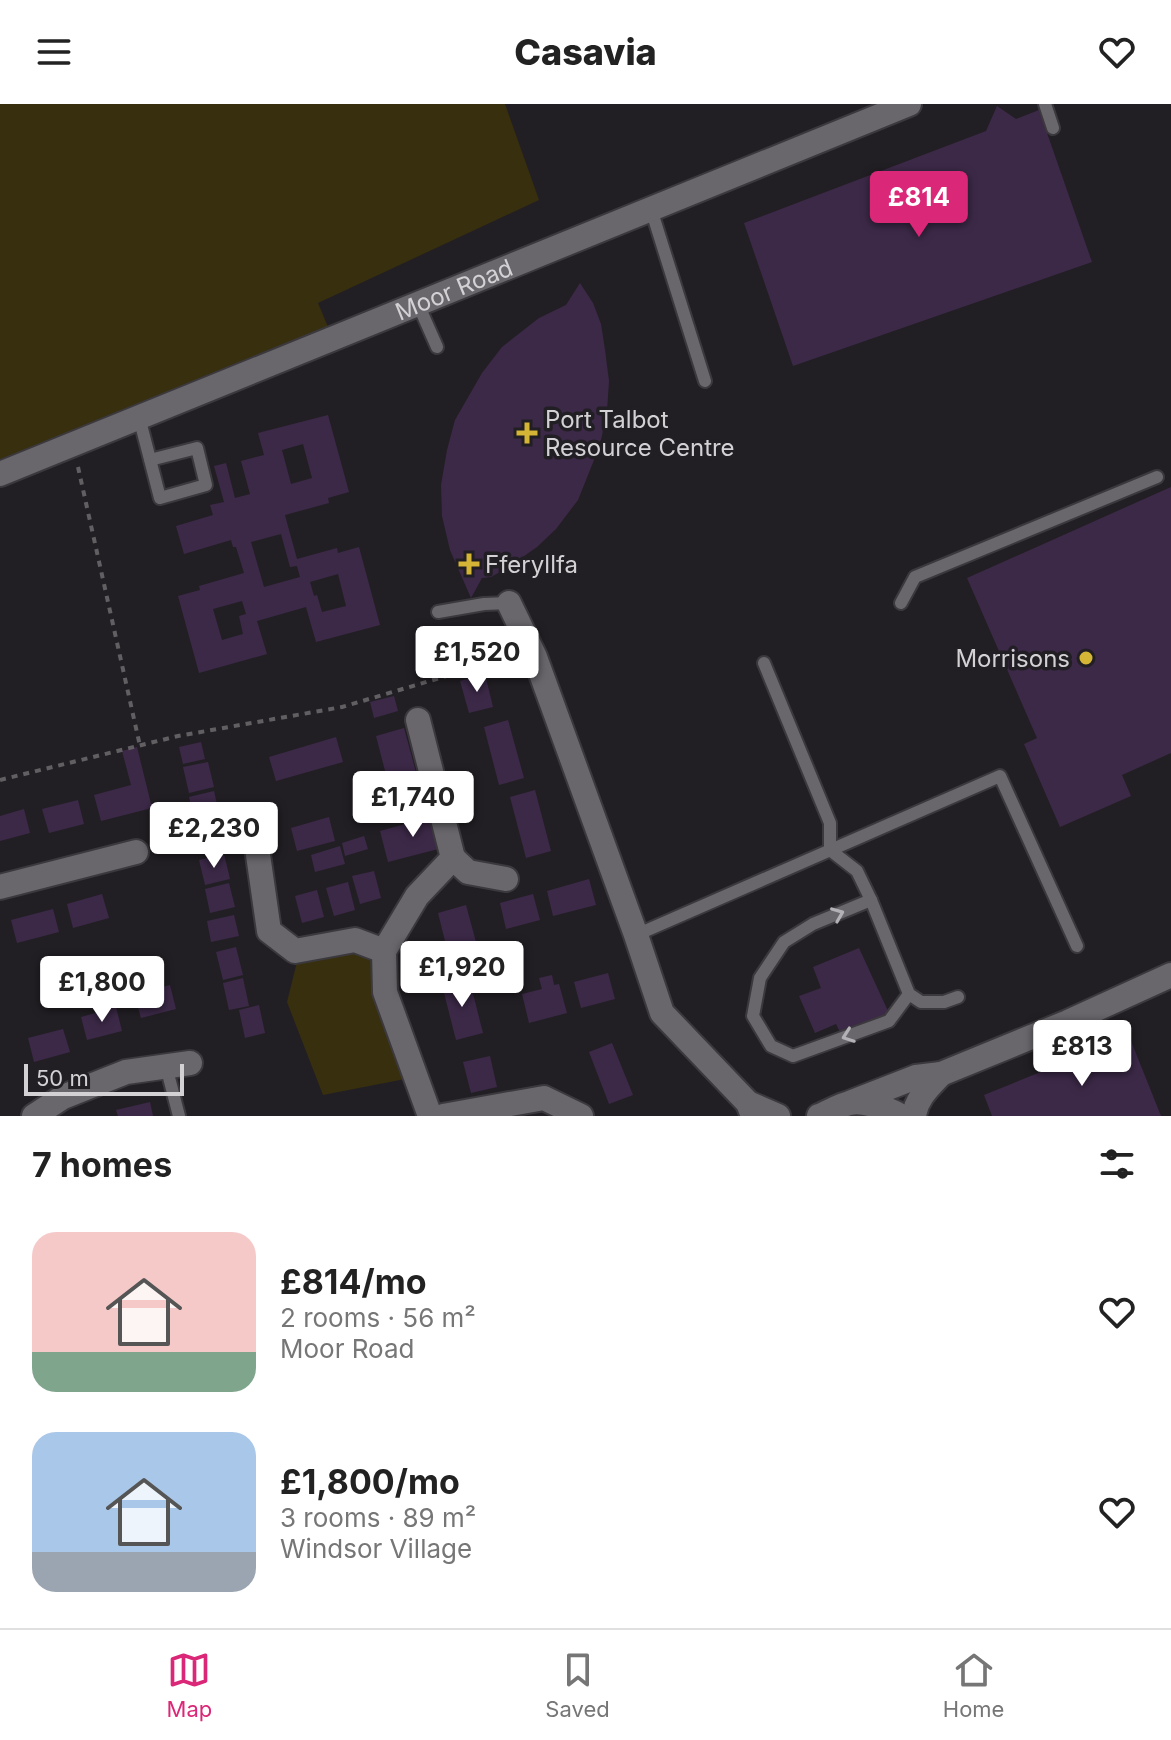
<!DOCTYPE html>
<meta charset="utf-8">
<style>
:root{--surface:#fff;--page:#f2f2f2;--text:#222;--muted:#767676;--line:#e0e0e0;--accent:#db2777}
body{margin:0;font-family:Inter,sans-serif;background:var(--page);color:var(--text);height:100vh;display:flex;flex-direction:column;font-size:30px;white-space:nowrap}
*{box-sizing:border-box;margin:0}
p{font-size:26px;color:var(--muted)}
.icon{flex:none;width:44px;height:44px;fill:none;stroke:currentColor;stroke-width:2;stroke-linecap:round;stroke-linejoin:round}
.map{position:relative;height:1012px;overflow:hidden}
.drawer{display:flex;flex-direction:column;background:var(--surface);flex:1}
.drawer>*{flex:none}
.scale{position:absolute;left:24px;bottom:20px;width:160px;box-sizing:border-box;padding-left:8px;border:4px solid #d3d1d4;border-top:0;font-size:22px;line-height:28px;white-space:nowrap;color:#d3d1d4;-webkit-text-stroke:6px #221f24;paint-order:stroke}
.price{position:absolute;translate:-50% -68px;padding:0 18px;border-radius:8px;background:#fff;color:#222;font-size:26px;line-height:52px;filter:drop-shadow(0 2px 4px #0008)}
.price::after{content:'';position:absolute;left:50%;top:48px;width:24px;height:18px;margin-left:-12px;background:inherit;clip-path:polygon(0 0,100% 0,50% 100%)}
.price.on{background:var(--accent);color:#fff}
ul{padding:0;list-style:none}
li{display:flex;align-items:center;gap:24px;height:200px;padding:0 32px}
li span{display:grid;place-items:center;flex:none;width:224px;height:160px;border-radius:24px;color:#555}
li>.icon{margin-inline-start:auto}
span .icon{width:96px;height:96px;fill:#fffc;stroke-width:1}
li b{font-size:34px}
h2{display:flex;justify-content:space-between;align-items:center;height:96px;padding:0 32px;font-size:34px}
header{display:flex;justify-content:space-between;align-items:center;height:104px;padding:0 32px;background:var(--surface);font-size:36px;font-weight:800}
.tab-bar{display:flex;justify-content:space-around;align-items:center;height:112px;border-top:2px solid var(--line);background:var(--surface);font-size:22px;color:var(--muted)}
.tab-bar a{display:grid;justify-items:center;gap:4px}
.tab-bar .on{color:var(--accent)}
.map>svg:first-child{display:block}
.green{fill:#372f0e}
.building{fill:#3c2948;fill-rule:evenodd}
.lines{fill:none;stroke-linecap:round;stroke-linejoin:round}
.service-casing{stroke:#3b393d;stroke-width:16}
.minor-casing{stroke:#3b393d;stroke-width:28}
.tertiary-casing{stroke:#3b393d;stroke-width:28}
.path{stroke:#625f63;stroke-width:4;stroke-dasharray:6 6;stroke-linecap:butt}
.service{stroke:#69676c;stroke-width:12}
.minor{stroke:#69676c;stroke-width:24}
.tertiary{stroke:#69676c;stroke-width:24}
.oneway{stroke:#b3b1b5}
.poi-dot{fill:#d5b535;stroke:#221f24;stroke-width:3}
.labels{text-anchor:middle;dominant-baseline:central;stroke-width:7;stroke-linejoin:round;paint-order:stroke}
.street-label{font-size:24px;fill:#d3d1d4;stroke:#221f24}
.poi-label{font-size:24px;fill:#d3d1d4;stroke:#221f24;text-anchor:start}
</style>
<header><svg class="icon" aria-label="menu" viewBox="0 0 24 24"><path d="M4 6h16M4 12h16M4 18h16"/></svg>Casavia<svg class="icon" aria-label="heart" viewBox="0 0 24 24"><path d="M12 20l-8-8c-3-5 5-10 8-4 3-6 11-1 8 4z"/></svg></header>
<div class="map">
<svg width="1171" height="1012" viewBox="0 0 1171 1012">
<rect width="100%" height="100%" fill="#221f24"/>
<g class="green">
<polygon points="0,0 505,0 539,96 318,199 333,235 0,370"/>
<polygon points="350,848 375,857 374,894 405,975 323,991 287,898 297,858"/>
</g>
<g class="building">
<polygon points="997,2 1016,15 1039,6 1092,158 793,262 744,119 986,27"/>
<polygon points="580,179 593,199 601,220 605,246 609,277 607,307 600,341 578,396 556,425 537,443 507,464 491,473 482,474 471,494 450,446 442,412 441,381 447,346 455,316 482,269 502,243 539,214 566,201"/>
<path d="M328,311L349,388L328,394L329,399L285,411L286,415L297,455L337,444L338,449L359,443L380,521L316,538L306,503L257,517L267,550L199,569L178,492L200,486L199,482L244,469L236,443H233L231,436L184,450L176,422L213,411L210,401L224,398L214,362L226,359L235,394L250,390L241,357L264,351L258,329ZM303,340L312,374L291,380L282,346ZM281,430L290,463L297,462L300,473L264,483L251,438ZM338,470L346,502L322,508L317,491L314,492L310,478ZM242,497L246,510L239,512L243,530L222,536L213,505Z"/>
<polygon points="1171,383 1171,649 1122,671 1131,692 1060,723 1024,640 1037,634 967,474"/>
<polygon points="485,570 493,603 469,609 460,577"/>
<polygon points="394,592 398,607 374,614 370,598"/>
<polygon points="508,616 524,674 499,681 484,623"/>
<polygon points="404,624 420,683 391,690 376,632"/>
<polygon points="336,633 343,658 276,677 269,653"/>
<polygon points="201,638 205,655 183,660 179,643"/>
<polygon points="137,643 152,704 101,717 94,691 131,681 122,647"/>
<polygon points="208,658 214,683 189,689 183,663"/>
<polygon points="535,686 551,747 526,754 510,693"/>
<polygon points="214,687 219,709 194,715 189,693"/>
<polygon points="78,696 84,720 49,729 42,705"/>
<polygon points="24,705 30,729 0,737 0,712"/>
<polygon points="437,711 446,743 388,758 380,727"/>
<polygon points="329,713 335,737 297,747 291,724"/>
<polygon points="364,732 368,745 345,752 342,739"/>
<polygon points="340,742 345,760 315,768 311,751"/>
<polygon points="224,750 230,775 205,781 199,756"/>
<polygon points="374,767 381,794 360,800 352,772"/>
<polygon points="589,775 596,801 553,812 547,787"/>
<polygon points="348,778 355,806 334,812 326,784"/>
<polygon points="229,779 235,803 210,809 205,785"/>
<polygon points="317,786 324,813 302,819 295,792"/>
<polygon points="102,790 109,814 73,824 67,800"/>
<polygon points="533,790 540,816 506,825 500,799"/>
<polygon points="466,801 480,853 451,861 438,809"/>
<polygon points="53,805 59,828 17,839 11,816"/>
<polygon points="234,811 239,832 211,838 207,817"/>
<polygon points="236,843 243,871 223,876 216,848"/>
<polygon points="859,844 893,918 845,938 836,920 815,929 799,892 821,884 813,863"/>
<polygon points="608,869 615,895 581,904 574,878"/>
<polygon points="552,871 554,881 559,880 567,909 529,919 522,890 542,885 539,874"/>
<polygon points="243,874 249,902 229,906 223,879"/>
<polygon points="469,874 483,929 456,936 442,881"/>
<polygon points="170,881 176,905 141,914 134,890"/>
<polygon points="259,901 265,929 245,934 239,906"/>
<polygon points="116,903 122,927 87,936 81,913"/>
<polygon points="63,925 70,948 34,958 28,934"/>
<polygon points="1129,932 1161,1012 992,1012 984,991"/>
<polygon points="612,939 633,991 609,1000 589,948"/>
<polygon points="490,952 497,983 471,989 463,958"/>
<polygon points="150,998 153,1012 118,1012 116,1006"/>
</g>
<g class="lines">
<defs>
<g id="service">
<polyline points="1045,0 1053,24"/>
<polyline points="651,105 705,277"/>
<polyline points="418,200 437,243"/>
<polyline points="139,313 160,394 206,381 197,344 150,356"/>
<polyline points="901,499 915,473 1157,373"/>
<polyline points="438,508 484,500 509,499"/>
<polyline points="764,559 830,719 830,746 857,767 871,796 909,890 921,898 944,898 958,893"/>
<polyline points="871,796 813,820 784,838 760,874 753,912 771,942 793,952 889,917 909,890"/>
<polyline points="636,831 1000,672 1077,842"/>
<polyline points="166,962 179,1012"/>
</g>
<g id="minor">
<path id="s1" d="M0,370L909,0"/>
<polyline points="509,499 535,553 636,831 662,909 748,999 753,1012"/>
<polyline points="418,616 453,754 417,792 384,847 385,888 430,1012"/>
<polyline points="254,723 269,827 295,847 355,836 384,847"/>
<polyline points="453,754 468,768 506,775"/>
<polyline points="0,783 136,748"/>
<polyline points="852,998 916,973 941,970 1068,918 1171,871"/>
<polyline points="748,999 778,1012"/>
<polyline points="34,1012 63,993 126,968 190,959"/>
<polyline points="443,1012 544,994 581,1012"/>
<path d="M914,1012C916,994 930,982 941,970"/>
</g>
<path id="tertiary" d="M819,1012C829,1008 840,1001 850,999C864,996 889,1005 901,1012"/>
</defs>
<use href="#service" class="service-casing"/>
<use href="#minor" class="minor-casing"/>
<use href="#tertiary" class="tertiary-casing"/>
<g class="path">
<polyline points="78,363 140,642"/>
<polyline points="0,676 178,632 342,603 470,565 509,548"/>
</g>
<use href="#service" class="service"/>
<use href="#minor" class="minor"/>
<use href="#tertiary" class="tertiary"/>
</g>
<defs><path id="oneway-chevron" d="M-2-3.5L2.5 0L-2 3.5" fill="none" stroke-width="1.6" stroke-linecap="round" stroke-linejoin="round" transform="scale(2)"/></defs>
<g class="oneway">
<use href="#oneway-chevron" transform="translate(838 810) rotate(-22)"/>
<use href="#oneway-chevron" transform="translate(848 932) rotate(160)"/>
</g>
<g class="poi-dot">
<path d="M523 317h8v8h8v8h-8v8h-8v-8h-8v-8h8z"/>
<path d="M465 448h8v8h8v8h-8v8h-8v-8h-8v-8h8z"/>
<circle cx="1086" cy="554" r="8"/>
</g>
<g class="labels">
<g class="street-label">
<text stroke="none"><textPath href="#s1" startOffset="490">Moor Road</textPath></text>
</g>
<g class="poi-label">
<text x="545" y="315">Port Talbot<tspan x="545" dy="28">Resource Centre</tspan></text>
<text x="485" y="460">Fferyllfa</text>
<text x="1070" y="554" text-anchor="end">Morrisons</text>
</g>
</g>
</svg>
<div class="scale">50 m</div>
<b class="price on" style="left:919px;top:135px">£814</b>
<b class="price" style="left:477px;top:590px">£1,520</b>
<b class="price" style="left:413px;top:735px">£1,740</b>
<b class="price" style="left:214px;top:766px">£2,230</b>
<b class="price" style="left:462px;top:905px">£1,920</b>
<b class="price" style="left:102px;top:920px">£1,800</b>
<b class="price" style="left:1082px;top:984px">£813</b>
</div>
<section class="drawer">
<h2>7 homes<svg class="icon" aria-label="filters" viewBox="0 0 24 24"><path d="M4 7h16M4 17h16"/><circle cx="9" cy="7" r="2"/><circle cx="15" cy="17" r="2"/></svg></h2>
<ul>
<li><span style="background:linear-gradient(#f6c9c9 75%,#7fa58c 0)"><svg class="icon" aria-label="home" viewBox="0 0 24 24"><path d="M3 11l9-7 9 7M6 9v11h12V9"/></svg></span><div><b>£814/mo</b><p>2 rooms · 56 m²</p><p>Moor Road</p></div><svg class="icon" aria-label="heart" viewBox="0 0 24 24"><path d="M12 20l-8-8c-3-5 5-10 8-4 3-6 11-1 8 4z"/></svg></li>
<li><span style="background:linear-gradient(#a9c7e8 75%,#9aa5b1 0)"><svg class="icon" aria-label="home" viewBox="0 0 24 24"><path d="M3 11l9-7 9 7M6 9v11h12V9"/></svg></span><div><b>£1,800/mo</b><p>3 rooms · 89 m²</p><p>Windsor Village</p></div><svg class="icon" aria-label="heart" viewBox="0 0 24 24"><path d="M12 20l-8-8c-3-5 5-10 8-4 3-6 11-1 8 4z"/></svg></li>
</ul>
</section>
<nav class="tab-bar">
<a class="on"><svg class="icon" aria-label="map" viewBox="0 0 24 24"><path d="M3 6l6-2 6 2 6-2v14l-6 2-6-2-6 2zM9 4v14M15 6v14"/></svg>Map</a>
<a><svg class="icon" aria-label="saved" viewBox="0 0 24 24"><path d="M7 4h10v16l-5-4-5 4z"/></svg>Saved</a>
<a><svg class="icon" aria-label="home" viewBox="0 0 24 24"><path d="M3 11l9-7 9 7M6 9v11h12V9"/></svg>Home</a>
</nav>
